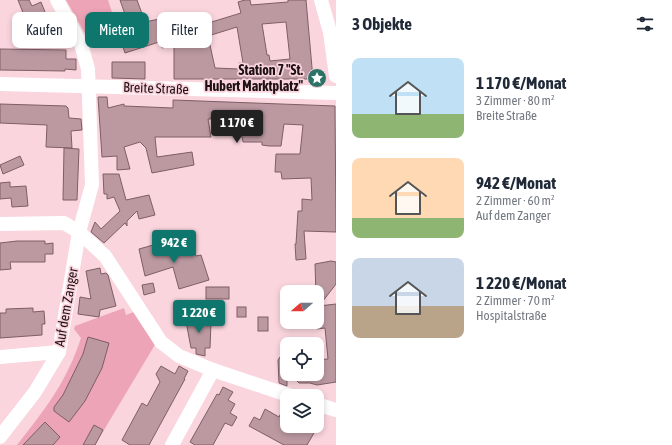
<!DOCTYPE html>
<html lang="de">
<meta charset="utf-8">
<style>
:root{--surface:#fff;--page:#f6f6f7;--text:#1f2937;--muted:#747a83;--accent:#0f766e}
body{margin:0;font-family:"Asap Condensed",sans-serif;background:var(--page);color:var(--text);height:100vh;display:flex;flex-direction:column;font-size:15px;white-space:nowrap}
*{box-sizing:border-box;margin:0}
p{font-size:13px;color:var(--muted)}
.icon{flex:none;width:22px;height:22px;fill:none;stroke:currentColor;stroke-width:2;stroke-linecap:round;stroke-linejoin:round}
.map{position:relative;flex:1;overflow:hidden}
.sheet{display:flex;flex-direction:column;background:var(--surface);width:336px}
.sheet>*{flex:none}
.banner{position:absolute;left:12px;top:12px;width:264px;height:36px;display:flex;gap:8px}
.needle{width:26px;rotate:250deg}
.tools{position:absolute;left:280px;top:285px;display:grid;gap:8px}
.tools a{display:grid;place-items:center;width:44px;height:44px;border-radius:8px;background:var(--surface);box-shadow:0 2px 6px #0003;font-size:20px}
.price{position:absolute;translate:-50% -34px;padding:0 9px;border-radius:4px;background:var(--accent);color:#fff;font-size:13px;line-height:26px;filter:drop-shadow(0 1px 2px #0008)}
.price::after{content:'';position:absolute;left:50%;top:24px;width:12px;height:9px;margin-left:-6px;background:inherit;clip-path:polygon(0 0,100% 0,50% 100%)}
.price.selected{background:#222;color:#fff}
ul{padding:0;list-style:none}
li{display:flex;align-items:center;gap:12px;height:100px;padding:0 16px}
li span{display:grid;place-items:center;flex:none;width:112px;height:80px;border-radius:8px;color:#555}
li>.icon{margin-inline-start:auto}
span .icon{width:48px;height:48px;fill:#fffc;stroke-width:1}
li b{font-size:17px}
h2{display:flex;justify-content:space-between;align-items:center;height:48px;padding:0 16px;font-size:17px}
.chip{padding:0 14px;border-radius:8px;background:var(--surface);box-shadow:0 2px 6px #0003;font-size:14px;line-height:36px}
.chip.selected{background:var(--accent);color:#fff}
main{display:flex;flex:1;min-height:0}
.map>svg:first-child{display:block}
.green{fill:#eda4b6}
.building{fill:#bc99a1;stroke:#7e5e66;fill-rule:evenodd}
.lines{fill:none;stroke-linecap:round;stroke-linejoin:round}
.street{stroke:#fff;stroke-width:14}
.labels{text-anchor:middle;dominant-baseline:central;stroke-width:3.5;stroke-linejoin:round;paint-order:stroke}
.poi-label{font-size:14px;font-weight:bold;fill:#1f1215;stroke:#fad5dd;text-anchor:end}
.street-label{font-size:14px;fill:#1f1215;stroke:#fad5dd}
</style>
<main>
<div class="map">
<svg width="336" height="445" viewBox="0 0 336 445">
<rect width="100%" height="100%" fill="#fad5dd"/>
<g class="green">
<polygon points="66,0 108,0 118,31 90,42"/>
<path d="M124,308L126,315L134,312L156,343L95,445H17C46,408 66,383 81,338L74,329L75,326Z"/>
</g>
<g class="building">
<polygon points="18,0 29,0 32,6 41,2 49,22 44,23 46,28 36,32 34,27 29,28"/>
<path d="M120,0H137L145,22L188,13L192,28L241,13L238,2L245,0H250L251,5L288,2V0H306L313,79H174V45L162,48L159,42L125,53L122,44L129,42L121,19L126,17ZM286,22L290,59L270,61L269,55H267L262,24ZM237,27L243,63H239V69L215,68L208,36Z"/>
<polygon points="0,49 66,50 66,59 76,59 76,70 65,69 65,71 0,70"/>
<polygon points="112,62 145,62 145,79 112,78"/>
<polygon points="98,97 107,97 108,108 124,104 124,106 173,108 173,100 335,106 336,232 304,231 306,259 296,260 295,244 296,244 298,211 302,211 302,199 312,200 311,178 282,179 281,172 275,172 276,154 300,154 303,125 284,124 281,146 269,146 262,145 262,142 243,142 241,132 231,134 228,118 211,117 211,119 208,119 211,137 155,137 157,157 192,152 194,165 152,173 146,148 140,142 124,147 130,169 117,170 117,156 102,157"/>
<polygon points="0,104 66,106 68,108 69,118 81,119 82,130 71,131 72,148 46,147 47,125 0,123"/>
<polygon points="64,148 79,149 77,200 63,200"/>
<polygon points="20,156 24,165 3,174 0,165"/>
<polygon points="103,174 119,174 126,200 149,195 155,215 139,219 137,211 127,221 127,226 125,223 104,243 91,232 95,222 101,229 120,211 114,197 107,199 107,194 104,194"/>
<polygon points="10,182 10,187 26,186 28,206 12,207 11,198 0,199 0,183"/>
<polygon points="17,241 45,241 45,244 53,243 53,254 45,254 45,262 10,262 11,269 0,270 0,243"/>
<polygon points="164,242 166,247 180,246 182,251 194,250 196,256 201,255 209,280 179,289 173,267 145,276 139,249"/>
<polygon points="331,261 336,262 336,284 319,306 336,304 336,382 317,385 310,383 299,383 290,374 317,374 317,360 328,359 325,328 317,329 315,264"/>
<polygon points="100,268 101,274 106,273 108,275 116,306 100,310 99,317 78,314 80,297 91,299 86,271"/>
<polygon points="153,283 155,292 144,295 142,285"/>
<rect x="206" y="287" width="23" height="12"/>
<rect x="237" y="307" width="9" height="10"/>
<polygon points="33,308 33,312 44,311 45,324 42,324 42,335 0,338 0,313 6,313 6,309"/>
<polygon points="185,316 201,317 201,322 211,322 210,348 205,348 205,356 196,354 196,348 191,348"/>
<rect x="258" y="317" width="10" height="14"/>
<polygon points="88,337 109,343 102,368 85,401 69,422 54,411 54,407 63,395 83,354"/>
<polygon points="280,357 287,357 287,386 279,383 278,360"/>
<polygon points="161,366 175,374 179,366 188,371 184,379 185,379 149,445 130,445 122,440 142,403 147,406 160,382 156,374"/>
<polygon points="223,387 233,392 228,400 235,404 230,413 237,417 232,426 225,423 213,445 195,445 190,442 217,394 219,395"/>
<polygon points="286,403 287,426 318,426 307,445 284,445 249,426 254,417 260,420 265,409 279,417"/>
<polygon points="45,422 60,437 53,445 23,445"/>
<polygon points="94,425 103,430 95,445 83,445"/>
</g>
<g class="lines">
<g class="street">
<polyline points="321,0 330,32 336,76"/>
<polyline points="0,84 336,93"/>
<polyline points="0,224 64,223 79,232 105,256 161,342 179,356 213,370 291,396"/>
<polyline points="0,357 59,352"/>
<polyline points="317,404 336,410"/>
<polyline points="0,437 35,392 59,352 79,232 92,185 88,69 81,44 57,0"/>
<polyline points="172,445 213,370"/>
</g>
</g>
<defs>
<symbol id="sight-disc" viewBox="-11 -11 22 22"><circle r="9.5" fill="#2c7267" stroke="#fad5dd"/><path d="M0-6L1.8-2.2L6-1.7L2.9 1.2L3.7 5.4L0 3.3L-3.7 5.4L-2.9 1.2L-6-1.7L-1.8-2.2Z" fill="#fff"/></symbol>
</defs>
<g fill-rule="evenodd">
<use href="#sight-disc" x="306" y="67" width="22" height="22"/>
</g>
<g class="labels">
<g class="poi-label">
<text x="303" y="70">Station 7 "St.<tspan x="303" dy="16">Hubert Marktplatz"</tspan></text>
</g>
<g class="street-label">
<text transform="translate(156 88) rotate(2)">Breite Straße</text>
<text transform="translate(66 307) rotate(-80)">Auf dem Zanger</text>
</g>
</g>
</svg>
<div class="tools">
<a><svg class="needle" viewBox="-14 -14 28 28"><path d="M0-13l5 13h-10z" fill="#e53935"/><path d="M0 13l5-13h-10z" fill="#747a83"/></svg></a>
<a><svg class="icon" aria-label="locate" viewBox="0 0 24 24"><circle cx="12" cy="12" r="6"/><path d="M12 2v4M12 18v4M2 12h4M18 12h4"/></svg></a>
<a><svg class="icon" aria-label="layers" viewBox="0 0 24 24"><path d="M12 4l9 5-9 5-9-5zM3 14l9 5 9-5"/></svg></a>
</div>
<b class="price selected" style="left:237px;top:144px">1 170 €</b>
<b class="price" style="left:174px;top:264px">942 €</b>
<b class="price" style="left:199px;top:334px">1 220 €</b>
<div class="banner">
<a class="chip">Kaufen</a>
<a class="chip selected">Mieten</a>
<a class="chip">Filter</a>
</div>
</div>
<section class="sheet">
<h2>3 Objekte<svg class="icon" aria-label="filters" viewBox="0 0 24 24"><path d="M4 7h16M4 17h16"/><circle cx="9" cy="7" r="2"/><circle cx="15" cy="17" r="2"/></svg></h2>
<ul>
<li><span style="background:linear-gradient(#bfe0f5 70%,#8fb573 0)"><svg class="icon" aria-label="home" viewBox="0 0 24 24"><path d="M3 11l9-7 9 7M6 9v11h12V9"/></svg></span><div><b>1 170 €/Monat</b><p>3 Zimmer · 80 m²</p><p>Breite Straße</p></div></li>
<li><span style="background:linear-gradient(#ffd9b3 75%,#8fb573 0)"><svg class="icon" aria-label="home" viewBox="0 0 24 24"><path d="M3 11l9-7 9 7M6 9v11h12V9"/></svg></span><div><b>942 €/Monat</b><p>2 Zimmer · 60 m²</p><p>Auf dem Zanger</p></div></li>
<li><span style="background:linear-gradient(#c9d6e8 60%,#b9a48a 0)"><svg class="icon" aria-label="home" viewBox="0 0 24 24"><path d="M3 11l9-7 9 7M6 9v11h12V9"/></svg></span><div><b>1 220 €/Monat</b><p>2 Zimmer · 70 m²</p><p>Hospitalstraße</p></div></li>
</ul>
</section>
</main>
